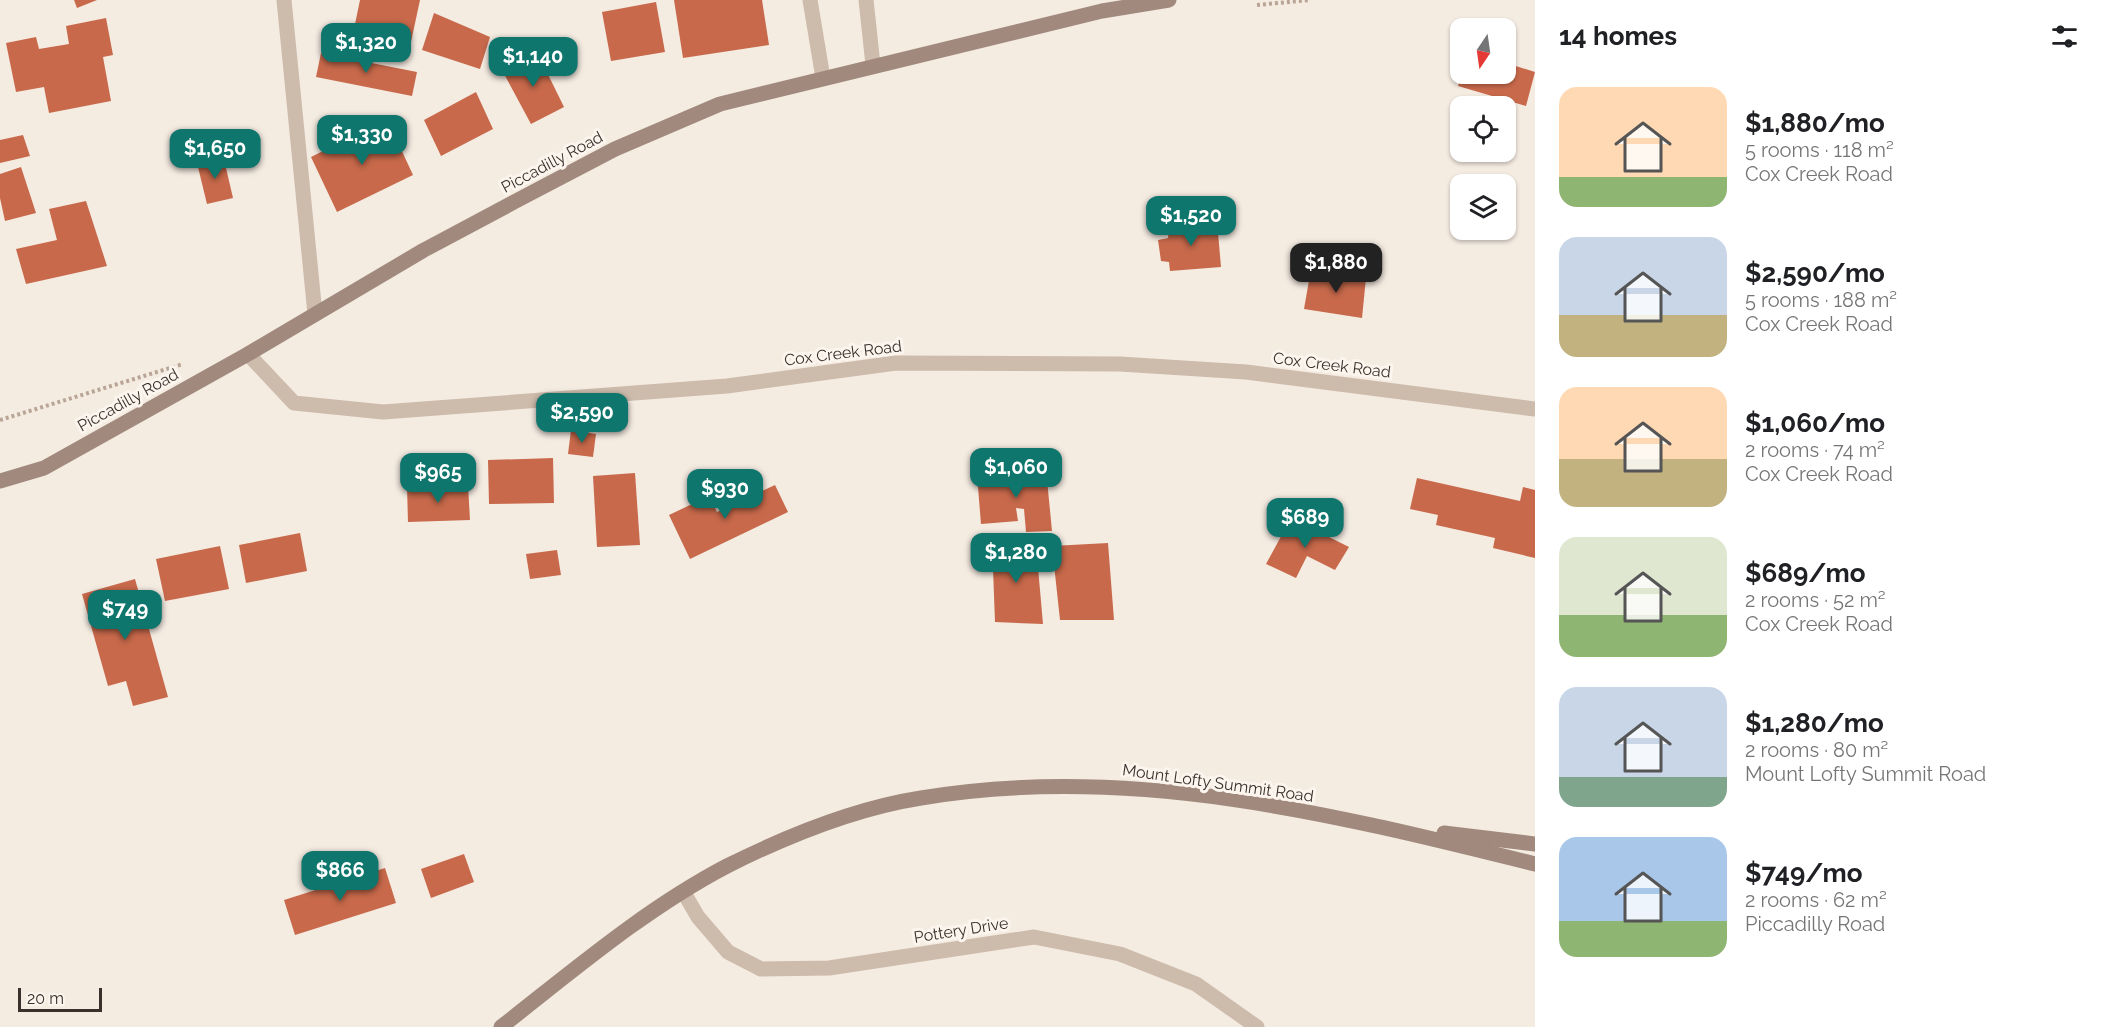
<!DOCTYPE html>
<meta charset="utf-8">
<style>
:root{--surface:#fff;--page:#f6f6f6;--text:#202124;--muted:#757577;--accent:#0f766e}
body{margin:0;font-family:Raleway,sans-serif;background:var(--page);color:var(--text);height:100vh;display:flex;flex-direction:column;font-size:22px;white-space:nowrap}
*{box-sizing:border-box;margin:0}
p{font-size:20px;color:var(--muted)}
.icon{flex:none;width:33px;height:33px;fill:none;stroke:currentColor;stroke-width:2;stroke-linecap:round;stroke-linejoin:round}
.map{position:relative;flex:1;overflow:hidden}
.side{display:flex;flex-direction:column;background:var(--surface);width:570px}
.side>*{flex:none}
.needle{width:39px;rotate:193deg}
.controls{position:absolute;left:1450px;top:18px;display:grid;gap:12px}
.controls a{display:grid;place-items:center;width:66px;height:66px;border-radius:12px;background:var(--surface);box-shadow:0 2px 4px #0004;font-size:30px}
.scale{position:absolute;left:18px;bottom:15px;width:84px;box-sizing:border-box;padding-left:6px;border:3px solid #3b302b;border-top:0;font-size:16px;line-height:21px;white-space:nowrap;color:#3b302b;-webkit-text-stroke:4px #fbf5ee;paint-order:stroke}
.price{position:absolute;translate:-50% -51px;padding:0 14px;border-radius:12px;background:var(--accent);color:#fff;font-size:20px;line-height:39px;filter:drop-shadow(0 2px 3px #0008)}
.price::after{content:'';position:absolute;left:50%;top:36px;width:18px;height:14px;margin-left:-9px;background:inherit;clip-path:polygon(0 0,100% 0,50% 100%)}
.price.current{background:#222;color:#fff}
ul{padding:0;list-style:none}
li{display:flex;align-items:center;gap:18px;height:150px;padding:0 24px}
li span{display:grid;place-items:center;flex:none;width:168px;height:120px;border-radius:18px;color:#555}
li>.icon{margin-inline-start:auto}
span .icon{width:72px;height:72px;fill:#fffc;stroke-width:1}
li b{font-size:26px}
h2{display:flex;justify-content:space-between;align-items:center;height:72px;padding:0 24px;font-size:26px}
main{display:flex;flex:1;min-height:0}
.map>svg:first-child{display:block}
.building{fill:#c8694b}
.lines{fill:none;stroke-linecap:round;stroke-linejoin:round}
.path{stroke:#b9a596;stroke-width:4;stroke-dasharray:3 3;stroke-linecap:butt}
.lane{stroke:#cdbbac;stroke-width:15}
.street{stroke:#cdbbac;stroke-width:15}
.secondary{stroke:#a18a7d;stroke-width:15}
.labels{text-anchor:middle;dominant-baseline:central;stroke-width:6;stroke-linejoin:round;paint-order:stroke}
.street-label{font-size:16px;fill:#3b302b;stroke:#fbf5ee}
</style>
<main>
<div class="map">
<svg width="1535" height="1027" viewBox="0 0 1535 1027">
<rect width="100%" height="100%" fill="#f4ebe1"/>
<g class="building">
<polygon points="74,0 97,0 77,8"/>
<polygon points="360,0 420,0 411,42 354,29"/>
<polygon points="674,0 762,0 769,45 683,58"/>
<polygon points="656,2 665,52 611,61 602,12"/>
<polygon points="434,13 490,37 480,69 422,50"/>
<polygon points="106,18 113,55 103,57 111,101 49,113 44,87 16,92 6,43 36,37 39,49 69,44 66,26"/>
<polygon points="537,52 564,107 531,124 502,70"/>
<polygon points="321,53 417,72 412,96 316,77"/>
<polygon points="1506,63 1535,72 1526,106 1458,86 1462,74 1506,74"/>
<polygon points="476,92 493,129 441,156 424,120"/>
<polygon points="387,119 413,175 337,212 311,157"/>
<polygon points="23,135 30,156 0,163 0,140"/>
<polygon points="223,155 233,198 207,204 197,163"/>
<polygon points="21,167 36,213 5,221 0,198 0,174"/>
<polygon points="86,201 107,266 26,284 16,249 57,240 49,209"/>
<polygon points="1217,221 1221,267 1170,271 1169,262 1161,261 1158,240 1168,238 1169,225"/>
<polygon points="1311,269 1366,278 1362,318 1304,309"/>
<polygon points="571,430 596,434 593,457 568,454"/>
<polygon points="553,458 554,503 489,504 488,460"/>
<polygon points="1046,469 1052,531 1026,532 1024,509 1016,508 1018,521 981,524 977,475"/>
<polygon points="635,473 640,545 597,547 593,476"/>
<polygon points="1417,478 1520,501 1523,487 1535,490 1535,558 1493,548 1495,538 1436,525 1438,515 1410,509"/>
<polygon points="468,485 470,520 408,522 407,487"/>
<polygon points="775,485 788,512 690,559 669,515 709,496 717,512"/>
<polygon points="1291,518 1349,547 1335,570 1307,556 1296,578 1266,564"/>
<polygon points="300,533 307,571 246,583 239,545"/>
<polygon points="992,542 1036,545 1043,624 995,622"/>
<polygon points="1108,543 1114,620 1060,620 1052,546"/>
<polygon points="220,546 229,589 165,601 156,559"/>
<polygon points="557,550 561,575 530,579 526,554"/>
<polygon points="135,579 168,697 133,706 126,681 108,686 82,594"/>
<polygon points="464,854 474,882 431,898 421,869"/>
<polygon points="385,868 396,903 295,935 284,900"/>
</g>
<g class="lines">
<g class="path">
<polyline points="1257,5 1310,0"/>
<polyline points="0,420 183,364"/>
</g>
<polyline class="lane" points="810,0 823,78"/>
<g class="street">
<polyline points="284,0 315,314"/>
<polyline points="866,0 873,65"/>
<polyline points="248,354 294,403 383,412 727,386 896,363 1120,364 1246,372 1535,409"/>
<polyline points="684,893 698,917 728,952 761,969 829,968 1034,937 1120,954 1196,984 1257,1027"/>
</g>
<g class="secondary">
<polyline points="0,481 44,468 248,354 424,250 514,202 615,149 720,104 1102,11 1169,0"/>
<polyline points="1444,833 1535,844"/>
<path d="M501,1027C574,970 645,909 727,866C785,837 857,808 921,798C1129,763 1334,814 1535,864"/>
</g>
</g>
<g class="labels">
<g class="street-label">
<text transform="translate(552 162) rotate(-28)">Piccadilly Road</text>
<text transform="translate(843 353) rotate(-7)">Cox Creek Road</text>
<text transform="translate(1332 365) rotate(7)">Cox Creek Road</text>
<text transform="translate(128 400) rotate(-29)">Piccadilly Road</text>
<text transform="translate(1218 783) rotate(8)">Mount Lofty Summit Road</text>
<text transform="translate(961 930) rotate(-9)">Pottery Drive</text>
</g>
</g>
</svg>
<div class="controls">
<a><svg class="needle" viewBox="-14 -14 28 28"><path d="M0-13l5 13h-10z" fill="#e53935"/><path d="M0 13l5-13h-10z" fill="#757577"/></svg></a>
<a><svg class="icon" aria-label="locate" viewBox="0 0 24 24"><circle cx="12" cy="12" r="6"/><path d="M12 2v4M12 18v4M2 12h4M18 12h4"/></svg></a>
<a><svg class="icon" aria-label="layers" viewBox="0 0 24 24"><path d="M12 4l9 5-9 5-9-5zM3 14l9 5 9-5"/></svg></a>
</div>
<div class="scale">20 m</div>
<b class="price" style="left:366px;top:74px">$1,320</b>
<b class="price" style="left:533px;top:88px">$1,140</b>
<b class="price" style="left:362px;top:166px">$1,330</b>
<b class="price" style="left:215px;top:180px">$1,650</b>
<b class="price" style="left:1191px;top:247px">$1,520</b>
<b class="price current" style="left:1336px;top:294px">$1,880</b>
<b class="price" style="left:582px;top:444px">$2,590</b>
<b class="price" style="left:1016px;top:499px">$1,060</b>
<b class="price" style="left:438px;top:504px">$965</b>
<b class="price" style="left:725px;top:520px">$930</b>
<b class="price" style="left:1305px;top:549px">$689</b>
<b class="price" style="left:1016px;top:584px">$1,280</b>
<b class="price" style="left:125px;top:641px">$749</b>
<b class="price" style="left:340px;top:902px">$866</b>
</div>
<section class="side">
<h2>14 homes<svg class="icon" aria-label="filters" viewBox="0 0 24 24"><path d="M4 7h16M4 17h16"/><circle cx="9" cy="7" r="2"/><circle cx="15" cy="17" r="2"/></svg></h2>
<ul>
<li><span style="background:linear-gradient(#ffd9b3 75%,#8fb573 0)"><svg class="icon" aria-label="home" viewBox="0 0 24 24"><path d="M3 11l9-7 9 7M6 9v11h12V9"/></svg></span><div><b>$1,880/mo</b><p>5 rooms · 118 m²</p><p>Cox Creek Road</p></div></li>
<li><span style="background:linear-gradient(#c9d6e8 65%,#c2b280 0)"><svg class="icon" aria-label="home" viewBox="0 0 24 24"><path d="M3 11l9-7 9 7M6 9v11h12V9"/></svg></span><div><b>$2,590/mo</b><p>5 rooms · 188 m²</p><p>Cox Creek Road</p></div></li>
<li><span style="background:linear-gradient(#ffd9b3 60%,#c2b280 0)"><svg class="icon" aria-label="home" viewBox="0 0 24 24"><path d="M3 11l9-7 9 7M6 9v11h12V9"/></svg></span><div><b>$1,060/mo</b><p>2 rooms · 74 m²</p><p>Cox Creek Road</p></div></li>
<li><span style="background:linear-gradient(#dfe7d0 65%,#8fb573 0)"><svg class="icon" aria-label="home" viewBox="0 0 24 24"><path d="M3 11l9-7 9 7M6 9v11h12V9"/></svg></span><div><b>$689/mo</b><p>2 rooms · 52 m²</p><p>Cox Creek Road</p></div></li>
<li><span style="background:linear-gradient(#c9d6e8 75%,#7fa58c 0)"><svg class="icon" aria-label="home" viewBox="0 0 24 24"><path d="M3 11l9-7 9 7M6 9v11h12V9"/></svg></span><div><b>$1,280/mo</b><p>2 rooms · 80 m²</p><p>Mount Lofty Summit Road</p></div></li>
<li><span style="background:linear-gradient(#a9c7e8 70%,#8fb573 0)"><svg class="icon" aria-label="home" viewBox="0 0 24 24"><path d="M3 11l9-7 9 7M6 9v11h12V9"/></svg></span><div><b>$749/mo</b><p>2 rooms · 62 m²</p><p>Piccadilly Road</p></div></li>
</ul>
</section>
</main>
